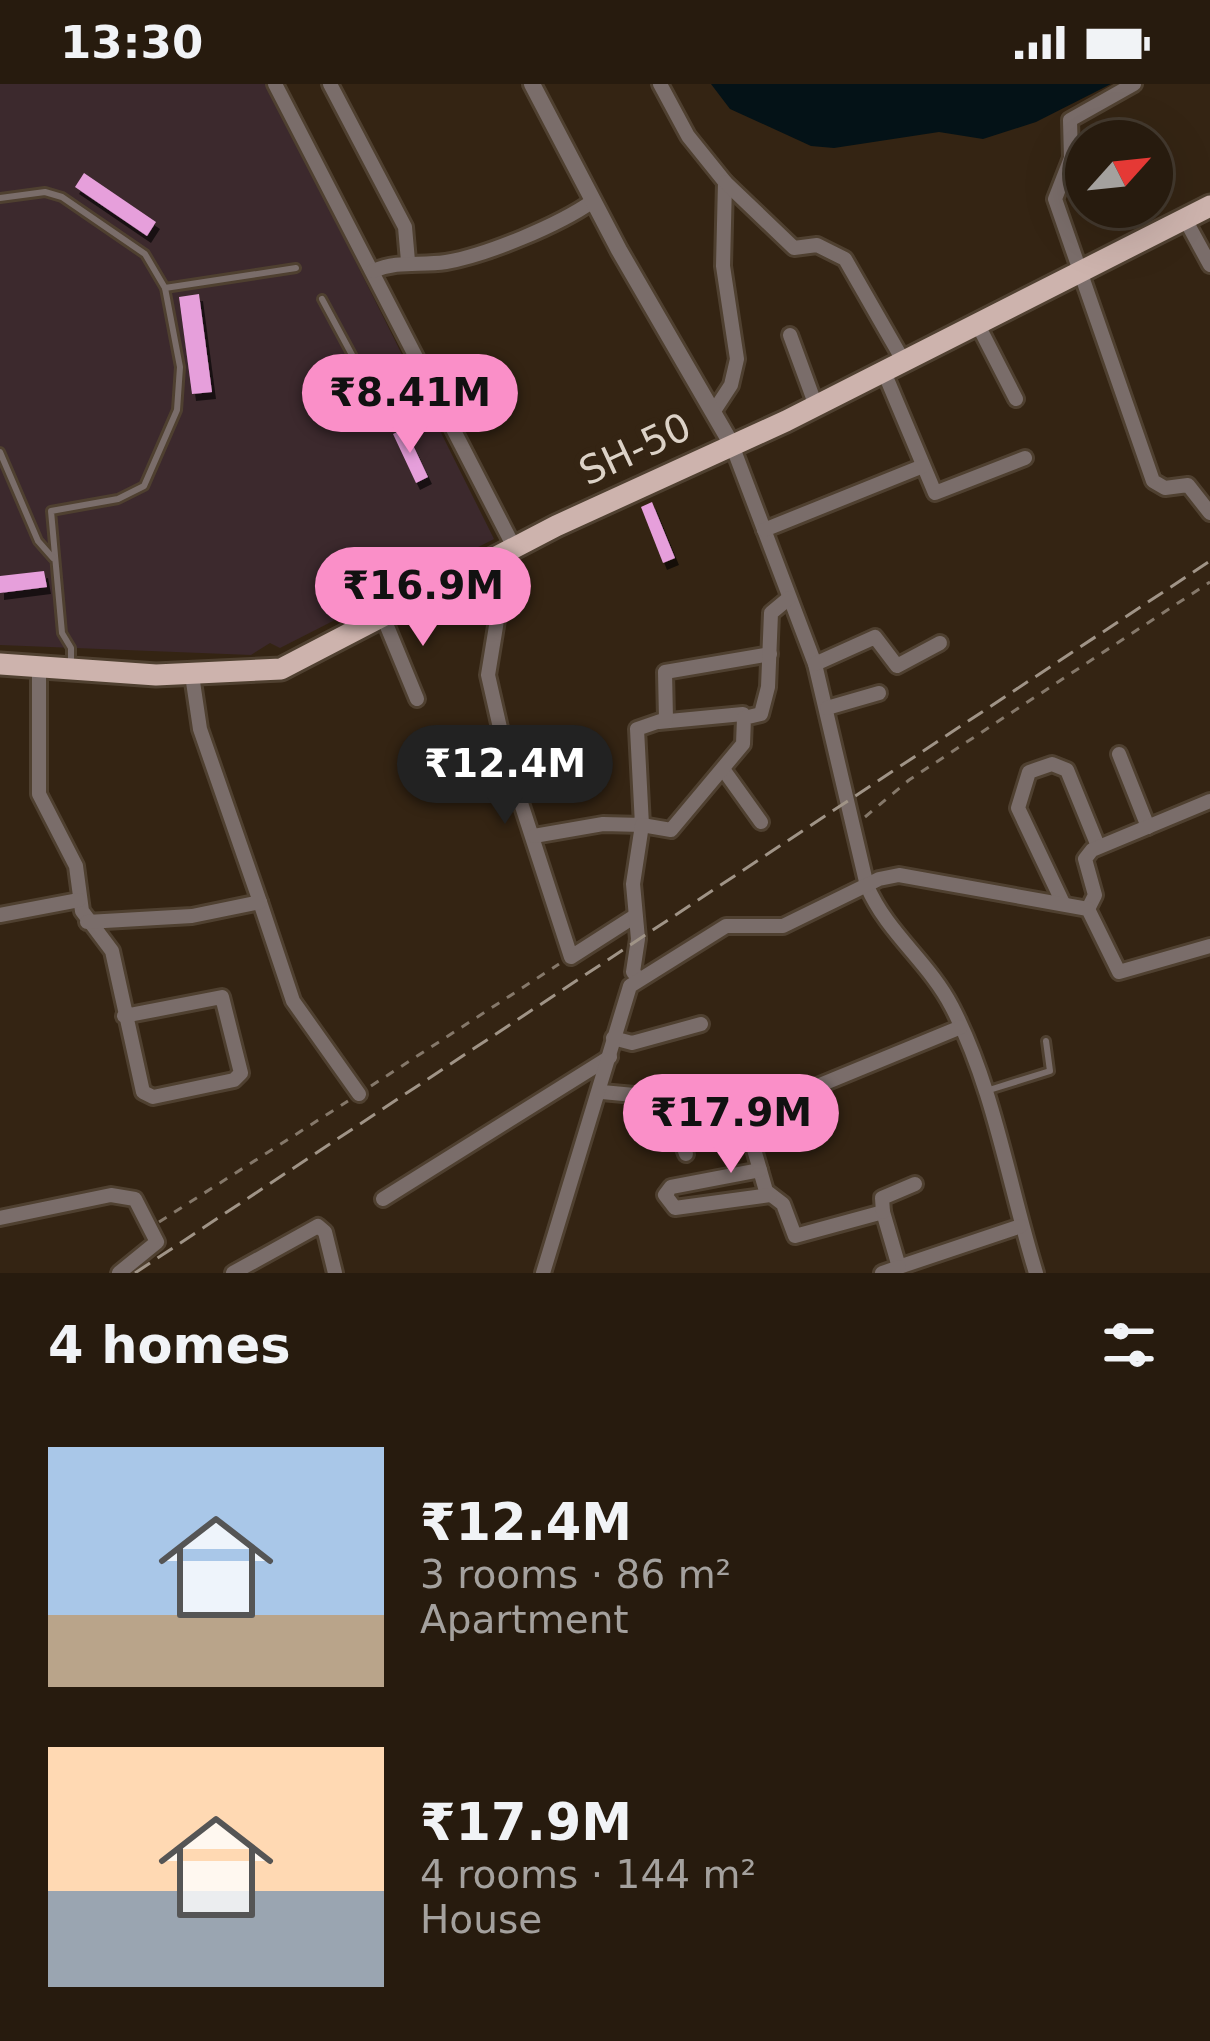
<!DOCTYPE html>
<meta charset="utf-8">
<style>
:root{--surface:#271b0e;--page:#2f2417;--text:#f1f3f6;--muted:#a4a19e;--line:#43392e;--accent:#fa8fc8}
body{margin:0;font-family:"DejaVu Sans",sans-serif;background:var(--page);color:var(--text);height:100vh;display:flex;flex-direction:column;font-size:45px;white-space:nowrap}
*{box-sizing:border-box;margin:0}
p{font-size:39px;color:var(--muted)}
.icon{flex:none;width:66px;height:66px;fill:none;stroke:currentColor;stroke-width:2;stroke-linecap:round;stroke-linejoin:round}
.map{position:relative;height:1189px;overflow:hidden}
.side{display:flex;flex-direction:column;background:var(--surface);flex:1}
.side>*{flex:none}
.needle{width:78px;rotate:63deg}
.tools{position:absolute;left:1065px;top:36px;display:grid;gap:24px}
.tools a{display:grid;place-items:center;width:108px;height:108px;border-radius:50%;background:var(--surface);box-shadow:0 12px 48px #0002,0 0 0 3px var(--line);font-size:60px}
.price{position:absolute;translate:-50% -102px;padding:0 27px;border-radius:42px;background:var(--accent);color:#111;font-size:39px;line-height:78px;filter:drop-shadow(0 3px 6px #0008)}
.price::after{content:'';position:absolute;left:50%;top:72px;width:36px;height:27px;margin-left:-18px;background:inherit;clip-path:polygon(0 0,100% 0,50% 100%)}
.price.active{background:#222;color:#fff}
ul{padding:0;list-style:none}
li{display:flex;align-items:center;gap:36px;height:300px;padding:0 48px}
li span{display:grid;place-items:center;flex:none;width:336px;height:240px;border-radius:0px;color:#555}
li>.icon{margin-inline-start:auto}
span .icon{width:144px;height:144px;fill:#fffc;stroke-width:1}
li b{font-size:51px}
h2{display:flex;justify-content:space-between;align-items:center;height:144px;padding:0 48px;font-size:51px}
.status{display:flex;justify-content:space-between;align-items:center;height:84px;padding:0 60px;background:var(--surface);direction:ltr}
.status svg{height:33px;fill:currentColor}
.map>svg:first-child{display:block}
.education{fill:#3c292d}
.water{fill:#041217}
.building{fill:#e69fdb;filter:url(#shadow)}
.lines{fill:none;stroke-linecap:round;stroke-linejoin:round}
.service-casing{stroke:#4f4030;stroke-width:12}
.minor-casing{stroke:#4f4030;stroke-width:20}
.tertiary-casing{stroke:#4f4030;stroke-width:22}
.primary-casing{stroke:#4f4030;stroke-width:27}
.path{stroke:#85786a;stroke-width:3;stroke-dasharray:9 9;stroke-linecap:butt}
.service{stroke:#7a6d6a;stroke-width:6}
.minor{stroke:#7a6d6a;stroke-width:14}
.tertiary{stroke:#7a6d6a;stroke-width:16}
.primary{stroke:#cdb3ad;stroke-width:21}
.rail{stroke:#a09487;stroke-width:3;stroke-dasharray:18 9;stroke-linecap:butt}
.labels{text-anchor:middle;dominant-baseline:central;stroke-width:12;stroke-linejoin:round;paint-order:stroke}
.street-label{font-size:39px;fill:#dcd2c7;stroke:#342413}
</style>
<div class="status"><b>13:30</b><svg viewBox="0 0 49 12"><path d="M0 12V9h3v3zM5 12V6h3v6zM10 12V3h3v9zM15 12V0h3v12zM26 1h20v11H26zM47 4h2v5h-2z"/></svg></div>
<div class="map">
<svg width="1210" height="1189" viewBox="0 0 1210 1189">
<defs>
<filter id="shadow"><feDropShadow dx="4" dy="7" stdDeviation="0" flood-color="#0009"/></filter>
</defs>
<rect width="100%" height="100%" fill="#342413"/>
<polygon class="education" points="0,0 267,0 494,455 280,564 270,559 251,571 0,561"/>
<polygon class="water" points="711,0 1111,0 1036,38 983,55 939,48 834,64 811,62 730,25"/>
<g class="building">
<polygon points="84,89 156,138 147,152 75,103"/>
<polygon points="199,210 212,308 192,310 179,213"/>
<polygon points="405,344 428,393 416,399 393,350"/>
<polygon points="652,418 675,474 663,479 641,423"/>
<polygon points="44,487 47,503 0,509 0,492"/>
</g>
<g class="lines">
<defs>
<g id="service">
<polyline points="0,114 45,108 62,113 145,170 165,204 180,283 177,326 144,402 118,415 51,427 62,549 71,564 71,581"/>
<polyline points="165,204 296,184"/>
<polyline points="322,215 380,323 396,331 444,330"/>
<polyline points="0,368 38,457 53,474"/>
<polyline points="986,1007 1050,987 1046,957"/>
</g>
<g id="minor">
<polyline points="275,0 515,465"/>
<polyline points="330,0 405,143 408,177"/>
<polyline points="660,0 688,52 725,98 723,182 737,275 731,301 714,327"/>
<polyline points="1134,0 1070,36 1071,74 1055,115 1153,397 1165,404 1188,401 1210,429"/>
<polyline points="725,98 794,164 817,161 845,175 904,278"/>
<polyline points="1185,135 1210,181"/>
<path d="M373,187C399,176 419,182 446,178C487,171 559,141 593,117"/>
<polyline points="978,241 1016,315"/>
<polyline points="790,251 816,322"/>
<polyline points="884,288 935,409 1025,374"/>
<path d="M732,361L815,580L867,802C887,849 929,878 952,923C994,1004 1009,1102 1036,1189"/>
<polyline points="764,446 923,382"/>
<polyline points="486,481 497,536 488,591 508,679 571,873 635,832"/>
<polyline points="384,535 417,615"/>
<polyline points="815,580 875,553 897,582 940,559"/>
<polyline points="39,585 39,710 76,782 82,827 112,867 143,1008 153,1013 234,996 241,989 222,913 124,932"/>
<polyline points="827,624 879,609"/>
<polyline points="659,638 743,630"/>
<polyline points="1119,670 1148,743"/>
<polyline points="723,685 761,738"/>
<polyline points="534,752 603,740 642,741 637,645 666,635 665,588 770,570"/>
<polyline points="260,818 293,917 359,1010"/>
<polyline points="1063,819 1018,724 1029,688 1052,680 1067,686 1098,762"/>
<polyline points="1088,825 1095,811 1085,775 1092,766 1210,717"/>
<polyline points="0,831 79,816"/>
<polyline points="87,838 192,832 260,818 200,645 192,591"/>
<polyline points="639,895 633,888 638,855 633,800 642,741 671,746 743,660 744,634 761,630 768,603 771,529 789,514"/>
<polyline points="961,943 752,1029 747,1041 766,1107 783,1120 795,1152 883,1128 899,1183 1021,1142"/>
<polyline points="613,954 632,959 701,940"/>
<polyline points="602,1008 666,1014 686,1070"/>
<polyline points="760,1086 671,1103 665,1111 675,1124 770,1111"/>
<polyline points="383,1115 610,973"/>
<polyline points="883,1128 882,1114 915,1100"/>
<polyline points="0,1134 111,1111 135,1115 157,1158 119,1189"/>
<polyline points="233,1189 318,1142 325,1148 335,1189"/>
<polyline points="543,1189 630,902 726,842 783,842 879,795 899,791 1088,825 1119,888 1210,862"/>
<polyline points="882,1189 899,1183"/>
</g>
<polyline id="tertiary" points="532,0 619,166 732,361"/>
<polyline id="primary" points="0,580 156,591 281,585 556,442 786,337 1210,122"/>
</defs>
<use href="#service" class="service-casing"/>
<use href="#minor" class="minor-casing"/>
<use href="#tertiary" class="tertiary-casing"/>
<use href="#primary" class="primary-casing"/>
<g class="path">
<polyline points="865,733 909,696 1210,498"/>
<polyline points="371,1002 559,880"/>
<polyline points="159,1138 348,1017"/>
</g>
<use href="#service" class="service"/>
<use href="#minor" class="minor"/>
<use href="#tertiary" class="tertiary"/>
<use href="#primary" class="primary"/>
<polyline class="rail" points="135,1189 1210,477"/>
</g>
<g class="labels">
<g class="street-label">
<text transform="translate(635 365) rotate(-25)">SH-50</text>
</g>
</g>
</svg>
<div class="tools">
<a><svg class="needle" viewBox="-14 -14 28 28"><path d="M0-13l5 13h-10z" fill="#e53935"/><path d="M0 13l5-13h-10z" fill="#a4a19e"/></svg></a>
</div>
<b class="price" style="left:410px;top:372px">₹8.41M</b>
<b class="price" style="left:423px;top:565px">₹16.9M</b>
<b class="price active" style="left:505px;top:743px">₹12.4M</b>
<b class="price" style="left:731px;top:1092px">₹17.9M</b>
</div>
<section class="side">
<h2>4 homes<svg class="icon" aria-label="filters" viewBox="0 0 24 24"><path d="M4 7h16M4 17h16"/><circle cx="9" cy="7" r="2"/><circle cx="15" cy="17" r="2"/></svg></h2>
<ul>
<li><span style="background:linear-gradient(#a9c7e8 70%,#b9a48a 0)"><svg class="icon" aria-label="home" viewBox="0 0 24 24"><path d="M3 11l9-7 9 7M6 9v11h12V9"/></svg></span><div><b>₹12.4M</b><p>3 rooms · 86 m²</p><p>Apartment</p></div></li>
<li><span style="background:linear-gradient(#ffd9b3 60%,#9aa5b1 0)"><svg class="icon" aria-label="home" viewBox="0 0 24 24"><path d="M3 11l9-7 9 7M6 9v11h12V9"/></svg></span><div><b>₹17.9M</b><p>4 rooms · 144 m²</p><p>House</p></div></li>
</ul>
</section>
